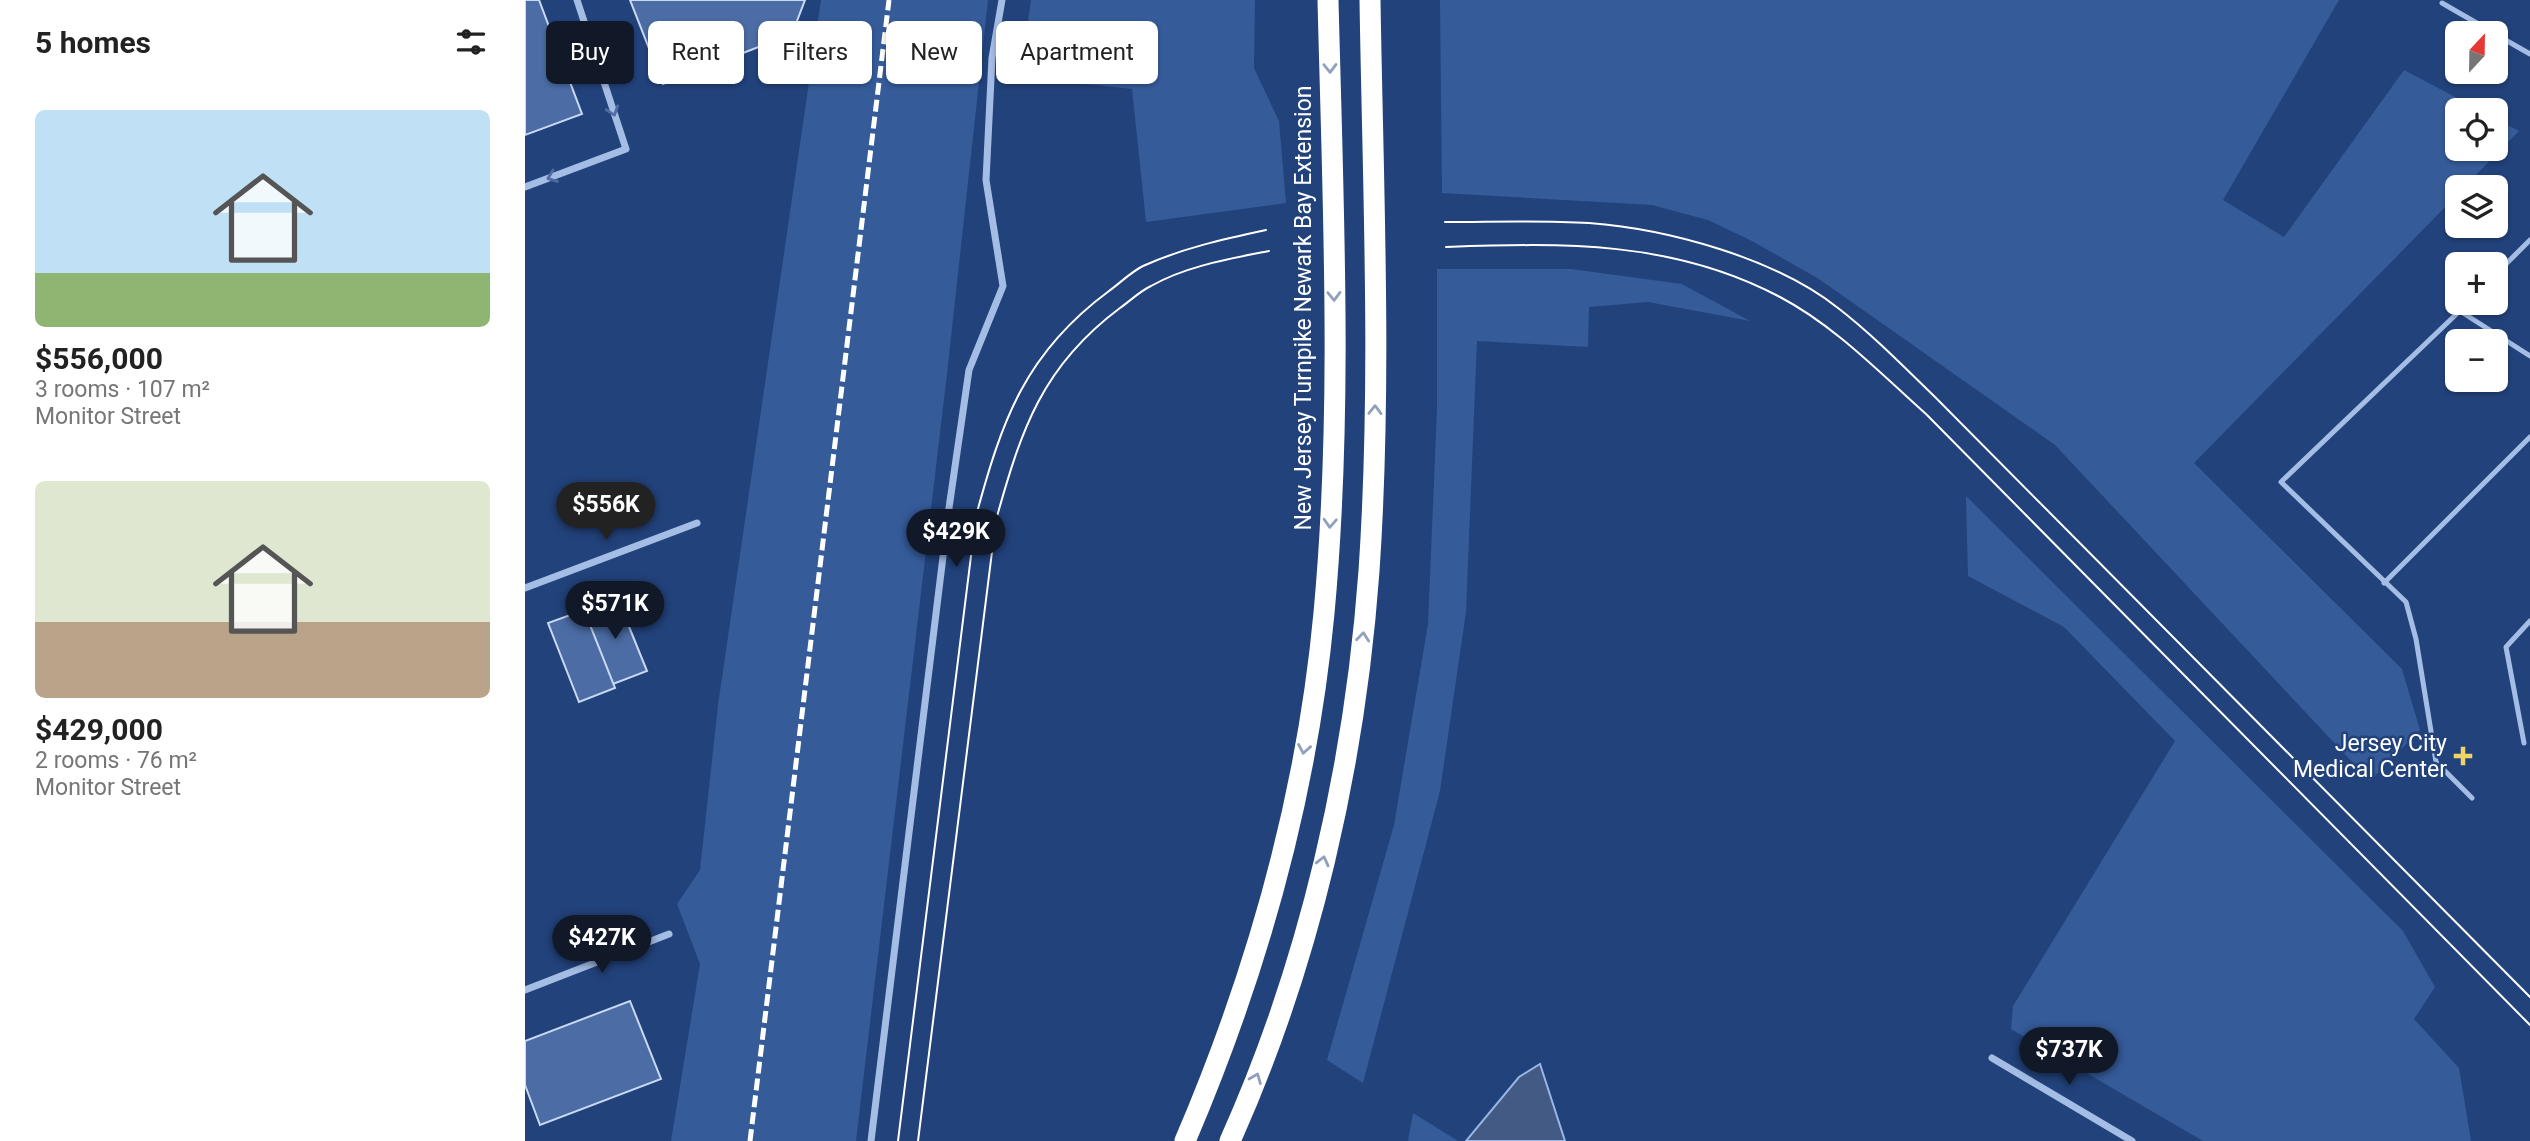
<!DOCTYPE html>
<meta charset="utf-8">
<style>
:root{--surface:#fff;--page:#f2f2f2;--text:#222;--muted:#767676;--accent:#111827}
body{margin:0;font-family:Roboto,sans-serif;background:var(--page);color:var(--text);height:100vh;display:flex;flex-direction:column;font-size:26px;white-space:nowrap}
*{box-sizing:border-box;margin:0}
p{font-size:23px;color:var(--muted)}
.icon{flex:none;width:38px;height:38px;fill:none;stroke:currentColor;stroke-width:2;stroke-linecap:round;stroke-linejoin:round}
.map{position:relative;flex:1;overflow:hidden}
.details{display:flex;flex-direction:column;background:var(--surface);width:525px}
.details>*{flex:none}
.top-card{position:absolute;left:21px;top:21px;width:665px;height:63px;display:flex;gap:14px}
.needle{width:46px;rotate:22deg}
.fabs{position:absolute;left:1920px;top:21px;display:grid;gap:14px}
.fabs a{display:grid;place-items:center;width:63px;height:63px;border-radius:10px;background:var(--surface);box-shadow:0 2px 5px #0004;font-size:35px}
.price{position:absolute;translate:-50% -60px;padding:0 16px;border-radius:24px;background:var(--accent);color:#fff;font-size:23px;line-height:46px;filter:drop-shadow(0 2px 4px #0008)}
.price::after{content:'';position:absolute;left:50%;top:42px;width:21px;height:16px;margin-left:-10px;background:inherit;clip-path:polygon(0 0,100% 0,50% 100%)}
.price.on{background:#222;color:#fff}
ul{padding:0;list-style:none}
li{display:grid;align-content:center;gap:14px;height:371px;padding:0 35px}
li span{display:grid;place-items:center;height:217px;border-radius:10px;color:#555}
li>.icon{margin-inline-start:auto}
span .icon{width:126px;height:126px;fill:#fffc;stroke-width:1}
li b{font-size:30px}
h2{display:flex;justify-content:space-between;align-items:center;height:84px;padding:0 35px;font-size:30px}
.chip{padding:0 24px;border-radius:10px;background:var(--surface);box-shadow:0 2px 5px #0004;font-size:24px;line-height:63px}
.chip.on{background:var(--accent);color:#fff}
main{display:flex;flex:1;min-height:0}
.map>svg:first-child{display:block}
.green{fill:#355b99}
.water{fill:#425a84;stroke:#98b7e7;stroke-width:2}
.building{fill:#4b6ca4;stroke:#c8d9f4;stroke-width:2}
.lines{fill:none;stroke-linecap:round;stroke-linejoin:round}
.service{stroke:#a4bde5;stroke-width:5}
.minor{stroke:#a4bde5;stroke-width:7}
.tram{stroke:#fff;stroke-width:2}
.rail{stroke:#fff;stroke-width:5;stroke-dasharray:12 5;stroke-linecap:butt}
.motorway-bridge{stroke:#fff;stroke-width:21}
.oneway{stroke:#90a0bd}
.oneway2{stroke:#506da0}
.poi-dot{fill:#f1d467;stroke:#22427b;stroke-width:2.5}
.labels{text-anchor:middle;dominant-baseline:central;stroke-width:5;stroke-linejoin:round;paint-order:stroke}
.street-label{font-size:23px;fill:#fff;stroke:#22427b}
.poi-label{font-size:23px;fill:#fff;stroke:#22427b;text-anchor:end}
</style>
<main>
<section class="details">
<h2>5 homes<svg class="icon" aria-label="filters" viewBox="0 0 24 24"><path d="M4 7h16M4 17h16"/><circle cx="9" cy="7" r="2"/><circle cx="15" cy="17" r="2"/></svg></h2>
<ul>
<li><span style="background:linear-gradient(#bfe0f5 75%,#8fb573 0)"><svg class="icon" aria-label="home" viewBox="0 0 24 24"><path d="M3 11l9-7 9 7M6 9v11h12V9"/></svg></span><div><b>$556,000</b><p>3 rooms · 107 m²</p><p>Monitor Street</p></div></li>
<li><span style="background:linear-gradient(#dfe7d0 65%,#b9a48a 0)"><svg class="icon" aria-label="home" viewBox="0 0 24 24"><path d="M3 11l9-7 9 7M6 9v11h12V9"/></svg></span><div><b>$429,000</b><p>2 rooms · 76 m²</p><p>Monitor Street</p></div></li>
</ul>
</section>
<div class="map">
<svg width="2005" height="1141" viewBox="0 0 2005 1141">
<rect width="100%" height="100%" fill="#22427b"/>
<g class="green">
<polygon points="296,0 463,0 422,374 331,1141 146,1141 175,964 152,904 175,870 193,705"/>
<polygon points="506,0 730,0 729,68 754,121 761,203 621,222 607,89 495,77"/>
<polygon points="915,0 1814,0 1698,200 1759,237 1879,70 1955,110 1932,110 1932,149 1970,149 1971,119 1994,131 1939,187 1932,187 1932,195 1669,463 1877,669 1895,730 1845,781 1530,445 1294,279 1227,241 1183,220 1127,205 917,193"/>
<polygon points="912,269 1046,269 1157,284 1225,321 1123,302 1064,307 1063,347 952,341 941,612 915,791 838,1083 802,1060 869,825 903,624 912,408"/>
<polygon points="1441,496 1878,931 1910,987 1889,1019 1934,1068 1946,1141 1678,1141 1486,1029 1488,1006 1650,741 1539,627 1443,576"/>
<polygon points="888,1113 933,1141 883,1141"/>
</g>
<polygon class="water" points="1015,1064 1040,1141 941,1141 994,1077"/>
<g class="building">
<polygon points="0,0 14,0 57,114 0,135"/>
<polygon points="105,0 280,0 267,34 138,84"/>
<polygon points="92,597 122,671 88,684 59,610"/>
<polygon points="59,610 90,688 54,702 23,623"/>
<polygon points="105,1001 136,1079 15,1125 0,1085 0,1041"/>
</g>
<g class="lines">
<g class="service">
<polyline points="1917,3 1969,33"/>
<polyline points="1970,34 2005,54"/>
<polyline points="1970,275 2005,240"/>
<polyline points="1943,303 1756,482 1881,602 1891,639 1911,762 1947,798"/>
<polyline points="1935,311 2005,356"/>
<polyline points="1859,583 2005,437"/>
<polyline points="1999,743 1981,647 2005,621"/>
</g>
<g class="minor">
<polyline points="0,187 101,149 52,0"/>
<polyline points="0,588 172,523"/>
<polyline points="0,990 144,934"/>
<polyline points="1467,1058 1607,1141"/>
<polyline points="346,1141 424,508 444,370 478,286 461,180 467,58 477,0"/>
</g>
<g class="tram">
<path d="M920,222C967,222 1016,220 1064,223C1143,229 1250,258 1313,308C1348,335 1379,367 1411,398L2005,997"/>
<path d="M921,247C1039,243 1147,240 1255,297C1310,326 1355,373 1401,414L2005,1025"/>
<path d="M373,1141L451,516C477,420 500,353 584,291C595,283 606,272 618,266C658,248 699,239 741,230"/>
<path d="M393,1141L471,520C496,430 517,366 595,308C605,301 615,291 626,286C661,266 704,259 744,251"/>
</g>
<polyline class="rail" points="225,1141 364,0"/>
<g class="motorway-bridge">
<path d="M660,1141C732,973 782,795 799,613C818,409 808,204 803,0"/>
<path d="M705,1141C785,963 830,765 844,571C857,381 848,190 845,0"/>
</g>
</g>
<defs><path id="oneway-chevron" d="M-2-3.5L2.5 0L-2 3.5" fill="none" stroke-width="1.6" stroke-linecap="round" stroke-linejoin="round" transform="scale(1.75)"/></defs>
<g class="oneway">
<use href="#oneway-chevron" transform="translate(805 68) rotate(89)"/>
<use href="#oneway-chevron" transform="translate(809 296) rotate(89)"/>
<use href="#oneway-chevron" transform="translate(850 410) rotate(-89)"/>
<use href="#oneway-chevron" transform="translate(805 523) rotate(93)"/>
<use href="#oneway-chevron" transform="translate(838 637) rotate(-84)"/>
<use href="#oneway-chevron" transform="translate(779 749) rotate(100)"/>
<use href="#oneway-chevron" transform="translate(798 861) rotate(-76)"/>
<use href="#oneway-chevron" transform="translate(731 1078) rotate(-68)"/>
</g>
<g class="oneway2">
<use href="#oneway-chevron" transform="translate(88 111) rotate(72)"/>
<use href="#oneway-chevron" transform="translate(27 177) rotate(159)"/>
</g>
<path class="poi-dot" d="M1934.5 745.5h7v7h7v7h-7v7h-7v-7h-7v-7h7z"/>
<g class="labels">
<g class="street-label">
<text transform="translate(778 308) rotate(-90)">New Jersey Turnpike Newark Bay Extension</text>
</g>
<g class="poi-label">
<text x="1922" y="743">Jersey City<tspan x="1922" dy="26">Medical Center</tspan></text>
</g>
</g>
</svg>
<div class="fabs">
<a><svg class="needle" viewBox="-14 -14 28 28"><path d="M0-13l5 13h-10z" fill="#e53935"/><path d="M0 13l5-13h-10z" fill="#767676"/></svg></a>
<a><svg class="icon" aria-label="locate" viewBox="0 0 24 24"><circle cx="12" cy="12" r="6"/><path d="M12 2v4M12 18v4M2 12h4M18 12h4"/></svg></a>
<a><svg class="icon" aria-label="layers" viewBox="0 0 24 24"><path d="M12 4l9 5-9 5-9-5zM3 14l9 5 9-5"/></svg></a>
<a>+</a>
<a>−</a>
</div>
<b class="price on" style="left:81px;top:542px">$556K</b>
<b class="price" style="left:431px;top:569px">$429K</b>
<b class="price" style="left:90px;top:641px">$571K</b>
<b class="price" style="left:77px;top:975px">$427K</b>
<b class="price" style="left:1544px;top:1087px">$737K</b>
<div class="top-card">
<a class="chip on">Buy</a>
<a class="chip">Rent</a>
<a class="chip">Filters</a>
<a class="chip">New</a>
<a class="chip">Apartment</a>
</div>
</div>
</main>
